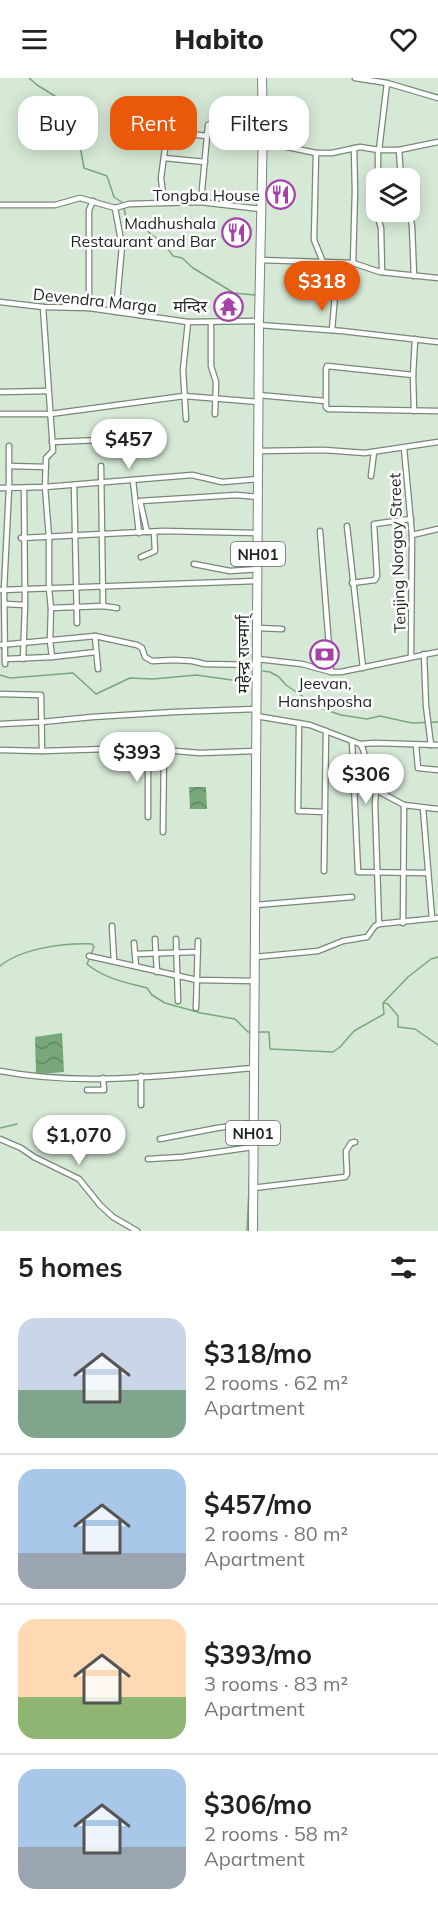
<!DOCTYPE html>
<meta charset="utf-8">
<style>
:root{--surface:#fff;--page:#f2f2f2;--text:#222;--muted:#767676;--line:#e0e0e0;--accent:#ea580c}
body{margin:0;font-family:Mulish,"Noto Sans Devanagari",sans-serif;background:var(--page);color:var(--text);height:100vh;display:flex;flex-direction:column;font-size:22px;white-space:nowrap}
*{box-sizing:border-box;margin:0}
p{font-size:20px;color:var(--muted)}
.icon{flex:none;width:33px;height:33px;fill:none;stroke:currentColor;stroke-width:2;stroke-linecap:round;stroke-linejoin:round}
.map{position:relative;height:1153px;overflow:hidden}
.panel{display:flex;flex-direction:column;background:var(--surface);flex:1}
.panel>*{flex:none}
.hud{position:absolute;left:18px;top:18px;width:402px;height:54px;display:flex;gap:12px}
.buttons{position:absolute;left:366px;top:90px;display:grid;gap:12px}
.buttons a{display:grid;place-items:center;width:54px;height:54px;border-radius:12px;background:var(--surface);box-shadow:0 3px 15px #0003;font-size:30px}
.price{position:absolute;translate:-50% -51px;padding:0 14px;border-radius:21px;background:#fff;color:#222;font-size:20px;line-height:39px;filter:drop-shadow(0 2px 3px #0008)}
.price::after{content:'';position:absolute;left:50%;top:36px;width:18px;height:14px;margin-left:-9px;background:inherit;clip-path:polygon(0 0,100% 0,50% 100%)}
.price.active{background:var(--accent);color:#fff}
ul{padding:0;list-style:none}
li{display:flex;align-items:center;gap:18px;height:150px;padding:0 18px}
li+li{border-top:2px solid var(--line)}
li span{display:grid;place-items:center;flex:none;width:168px;height:120px;border-radius:18px;color:#555}
li>.icon{margin-inline-start:auto}
span .icon{width:72px;height:72px;fill:#fffc;stroke-width:1}
li b{font-size:26px}
h2{display:flex;justify-content:space-between;align-items:center;height:72px;padding:0 18px;font-size:26px}
.chip{padding:0 21px;border-radius:18px;background:var(--surface);box-shadow:0 3px 15px #0003;font-size:21px;line-height:54px}
.chip.active{background:var(--accent);color:#fff}
header{display:flex;justify-content:space-between;align-items:center;height:78px;padding:0 18px;background:var(--surface);font-size:27px;font-weight:800}
.map>svg:first-child{display:block}
.water{fill:url(#water-waves)}
.lines{fill:none;stroke-linecap:round;stroke-linejoin:round}
.stream{stroke:#78a879;stroke-width:1.5}
.street-casing{stroke:#768876;stroke-width:7}
.highway-casing{stroke:#768876;stroke-width:10}
.street{stroke:#fff;stroke-width:4.5}
.highway{stroke:#fff;stroke-width:8}
.labels{text-anchor:middle;dominant-baseline:central;stroke-width:5;stroke-linejoin:round;paint-order:stroke}
.shield{fill:#fff;stroke:#626662;stroke-width:1.5}
.shield-label{font-size:15px;font-weight:bold;fill:#1e251e}
.poi-label{font-size:16px;fill:#1e251e;stroke:#fff;text-anchor:end}
.street-label{font-size:16px;fill:#1e251e;stroke:#fff}
</style>
<header><svg class="icon" aria-label="menu" viewBox="0 0 24 24"><path d="M4 6h16M4 12h16M4 18h16"/></svg>Habito<svg class="icon" aria-label="heart" viewBox="0 0 24 24"><path d="M12 20l-8-8c-3-5 5-10 8-4 3-6 11-1 8 4z"/></svg></header>
<div class="map">
<svg width="438" height="1153" viewBox="0 0 438 1153">
<defs>
<pattern id="water-waves" width="16" height="10" patternUnits="userSpaceOnUse" patternTransform="scale(1.5)"><rect width="16" height="10" fill="#78a879"/><path d="M0 5q4-4 8 0t8 0" fill="none" stroke="#628963"/></pattern>
</defs>
<rect width="100%" height="100%" fill="#d6e9d6"/>
<g class="water">
<polygon points="189,709 206,709 207,731 190,731"/>
<polygon points="62,955 64,994 36,996 35,959"/>
</g>
<g class="lines">
<g class="stream">
<polyline points="29,0 37,7 73,29 84,90 107,98 114,119 123,125 126,140 132,151 147,153 165,167 173,178 182,180 193,190 234,215 255,217"/>
<polyline points="263,593 270,594 279,599 286,607 320,630 341,637 367,641 380,638 412,645 438,644"/>
<polyline points="0,597 10,600 73,595 96,616 130,600 153,601 196,597 232,602 251,598"/>
<path d="M0,888C22,870 64,865 92,866L94,869L87,886C105,901 125,904 147,910L152,917L165,925L201,935L235,941L248,954H251"/>
<polyline points="384,925 388,926 398,938 398,949 415,951 438,967"/>
<polyline points="258,954 269,954 270,971 333,974 340,969 354,953 384,936 383,925 408,899 431,881 438,879"/>
<polyline points="0,1050 17,1046"/>
<polyline points="247,1153 250,1088"/>
</g>
<defs>
<g id="street">
<polyline points="355,0 387,5 438,20"/>
<polyline points="263,64 316,75 332,75 360,69 379,72 399,72 438,64"/>
<polyline points="378,72 378,100"/>
<polyline points="379,72 387,5"/>
<polyline points="399,72 401,100"/>
<polyline points="316,75 314,162 323,184"/>
<polyline points="164,80 205,84"/>
<polyline points="202,112 208,47 211,46 263,49"/>
<polyline points="164,124 161,100 167,56 171,54 207,58"/>
<polyline points="0,127 55,127 80,120 115,130 129,126 200,124 261,131"/>
<polyline points="115,130 122,168 116,234"/>
<polyline points="378,134 379,143 381,150 382,194"/>
<polyline points="403,134 411,143 412,148 414,198"/>
<polyline points="260,182 353,185 380,194 438,200"/>
<polyline points="353,185 355,113 354,70"/>
<polyline points="0,224 43,229 89,230 188,244 259,243"/>
<polyline points="43,229 53,373 46,380 45,409 49,459 49,511 51,530 50,563 52,579"/>
<polyline points="89,230 89,132 93,123"/>
<polyline points="211,245 211,288 216,304 215,336"/>
<polyline points="259,247 342,253 438,264"/>
<polyline points="332,252 335,217"/>
<polyline points="413,297 327,288 326,291 326,329 328,331 438,333"/>
<polyline points="0,314 48,313"/>
<polyline points="258,317 325,323"/>
<polyline points="414,333 413,297 415,261"/>
<polyline points="0,336 50,336 184,318 258,324"/>
<polyline points="186,341 183,292 188,244"/>
<polyline points="52,364 125,361"/>
<polyline points="404,370 412,457 411,578"/>
<polyline points="258,373 324,372 365,375 438,364"/>
<polyline points="9,388 46,389"/>
<polyline points="101,388 103,528"/>
<polyline points="371,398 374,374"/>
<polyline points="133,403 139,455"/>
<polyline points="74,407 77,545"/>
<polyline points="0,410 45,409 192,397 222,404 258,401"/>
<polyline points="347,448 363,590"/>
<polyline points="320,453 331,594"/>
<polyline points="149,454 147,454 140,423 236,417 258,419"/>
<polyline points="412,457 438,451"/>
<polyline points="21,460 163,453 258,455"/>
<polyline points="141,479 155,473 154,454"/>
<polyline points="194,486 230,493 258,491"/>
<polyline points="352,505 375,502 377,498 374,446 411,441"/>
<polyline points="0,512 257,503"/>
<polyline points="5,526 25,527"/>
<polyline points="51,530 103,528 117,530"/>
<polyline points="257,550 282,551"/>
<polyline points="95,558 98,591"/>
<polyline points="0,567 95,558 137,567 142,570 145,579 152,583 174,582 192,583 205,586 256,587"/>
<polyline points="424,576 426,628 431,667"/>
<polyline points="6,581 52,579 96,574"/>
<polyline points="23,581 25,527 24,410"/>
<polyline points="257,581 302,586 331,594 341,594 438,574"/>
<polyline points="5,586 4,512 9,410 9,368"/>
<polyline points="0,616 41,617 42,673"/>
<polyline points="256,638 310,647 360,666 363,671 370,699 376,712 404,727 438,731"/>
<polyline points="299,645 298,733 325,734"/>
<polyline points="0,646 42,644 92,639 174,634 257,631"/>
<polyline points="352,663 358,794 428,795"/>
<polyline points="360,666 375,665 438,667"/>
<polyline points="416,667 418,690 438,692"/>
<polyline points="0,672 42,673 139,670 200,675 255,673"/>
<polyline points="148,672 148,739"/>
<polyline points="376,712 375,726 379,846"/>
<polyline points="423,730 432,840"/>
<polyline points="163,754 164,673"/>
<polyline points="324,793 326,653"/>
<polyline points="256,827 352,819"/>
<polyline points="403,845 404,727"/>
<polyline points="112,848 114,883"/>
<polyline points="155,861 157,894"/>
<polyline points="176,861 178,923"/>
<polyline points="134,865 136,888"/>
<polyline points="135,876 197,874"/>
<polyline points="89,878 197,902 255,903"/>
<polyline points="255,879 318,873 343,863 367,859 375,848 379,846 438,840"/>
<polyline points="196,930 198,863"/>
<path d="M0,993C83,1009 170,997 254,990"/>
<polyline points="87,1012 104,1012 103,1000"/>
<polyline points="141,1027 141,998"/>
<polyline points="0,1061 21,1070 34,1079 79,1101 100,1127 113,1139 137,1153"/>
<polyline points="160,1061 217,1050 253,1045"/>
<polyline points="148,1081 182,1079 253,1069"/>
<polyline points="253,1110 345,1099 347,1096 346,1073 351,1065 355,1064"/>
</g>
<polyline id="highway" points="253,1153 259,243 263,49 262,0"/>
</defs>
<use href="#street" class="street-casing"/>
<use href="#highway" class="highway-casing"/>
<use href="#street" class="street"/>
<use href="#highway" class="highway"/>
</g>
<defs>
<symbol id="restaurant-ring" viewBox="-11 -11 22 22"><circle r="9.5" fill="#fff" stroke="#a343aa" stroke-width="1.5"/><path d="M-5-6h1v4h1v-4h1v4h1v-4h1v5L-1.5 .5V6h-2V.5L-5-1ZM5-6V6H3V1.5H1.5Q1.5-4 5-6Z" fill="#a343aa"/></symbol>
<symbol id="temple-ring" viewBox="-11 -11 22 22"><circle r="9.5" fill="#fff" stroke="#a343aa" stroke-width="1.5"/><path d="M0-6L5-2H3V0L6.5 2.5H4V6H1.5V3h-3V6H-4V2.5H-6.5L-3 0V-2H-5Z" fill="#a343aa"/></symbol>
<symbol id="bank-ring" viewBox="-11 -11 22 22"><circle r="9.5" fill="#fff" stroke="#a343aa" stroke-width="1.5"/><path d="M-6-4H6V4H-6ZM0-2.3a2.3 2.3 0 1 0 0 4.6a2.3 2.3 0 1 0 0-4.6Z" fill="#a343aa"/></symbol>
</defs>
<g fill-rule="evenodd">
<use href="#restaurant-ring" x="264" y="100" width="33" height="33"/>
<use href="#restaurant-ring" x="220" y="138" width="33" height="33"/>
<use href="#temple-ring" x="212" y="212" width="33" height="33"/>
<use href="#bank-ring" x="308" y="560" width="33" height="33"/>
</g>
<g class="labels">
<g class="shield">
<rect x="231" y="464" width="54" height="24" rx="4.5"/>
<rect x="226" y="1043" width="54" height="24" rx="4.5"/>
</g>
<g class="shield-label">
<text x="258" y="476">NH01</text>
<text x="253" y="1055">NH01</text>
</g>
<g class="poi-label">
<text x="260" y="117">Tongba House</text>
<text x="216" y="145">Madhushala<tspan x="216" dy="18">Restaurant and Bar</tspan></text>
<text x="207" y="228">मन्दिर</text>
<text x="325" y="605" text-anchor="middle">Jeevan,<tspan x="325" dy="18">Hanshposha</tspan></text>
</g>
<g class="street-label">
<text transform="translate(95 222) rotate(6)">Devendra Marga</text>
<text transform="translate(397 475) rotate(-92)">Tenjing Norgay Street</text>
<text transform="translate(243 576) rotate(-90)">महेन्द्र राज्मार्ग्</text>
</g>
</g>
</svg>
<div class="buttons">
<a><svg class="icon" aria-label="layers" viewBox="0 0 24 24"><path d="M12 4l9 5-9 5-9-5zM3 14l9 5 9-5"/></svg></a>
</div>
<b class="price active" style="left:322px;top:234px">$318</b>
<b class="price" style="left:129px;top:392px">$457</b>
<b class="price" style="left:137px;top:705px">$393</b>
<b class="price" style="left:366px;top:727px">$306</b>
<b class="price" style="left:79px;top:1088px">$1,070</b>
<div class="hud">
<a class="chip">Buy</a>
<a class="chip active">Rent</a>
<a class="chip">Filters</a>
</div>
</div>
<section class="panel">
<h2>5 homes<svg class="icon" aria-label="filters" viewBox="0 0 24 24"><path d="M4 7h16M4 17h16"/><circle cx="9" cy="7" r="2"/><circle cx="15" cy="17" r="2"/></svg></h2>
<ul>
<li><span style="background:linear-gradient(#c9d6e8 60%,#7fa58c 0)"><svg class="icon" aria-label="home" viewBox="0 0 24 24"><path d="M3 11l9-7 9 7M6 9v11h12V9"/></svg></span><div><b>$318/mo</b><p>2 rooms · 62 m²</p><p>Apartment</p></div></li>
<li><span style="background:linear-gradient(#a9c7e8 70%,#9aa5b1 0)"><svg class="icon" aria-label="home" viewBox="0 0 24 24"><path d="M3 11l9-7 9 7M6 9v11h12V9"/></svg></span><div><b>$457/mo</b><p>2 rooms · 80 m²</p><p>Apartment</p></div></li>
<li><span style="background:linear-gradient(#ffd9b3 65%,#8fb573 0)"><svg class="icon" aria-label="home" viewBox="0 0 24 24"><path d="M3 11l9-7 9 7M6 9v11h12V9"/></svg></span><div><b>$393/mo</b><p>3 rooms · 83 m²</p><p>Apartment</p></div></li>
<li><span style="background:linear-gradient(#a9c7e8 65%,#9aa5b1 0)"><svg class="icon" aria-label="home" viewBox="0 0 24 24"><path d="M3 11l9-7 9 7M6 9v11h12V9"/></svg></span><div><b>$306/mo</b><p>2 rooms · 58 m²</p><p>Apartment</p></div></li>
</ul>
</section>
